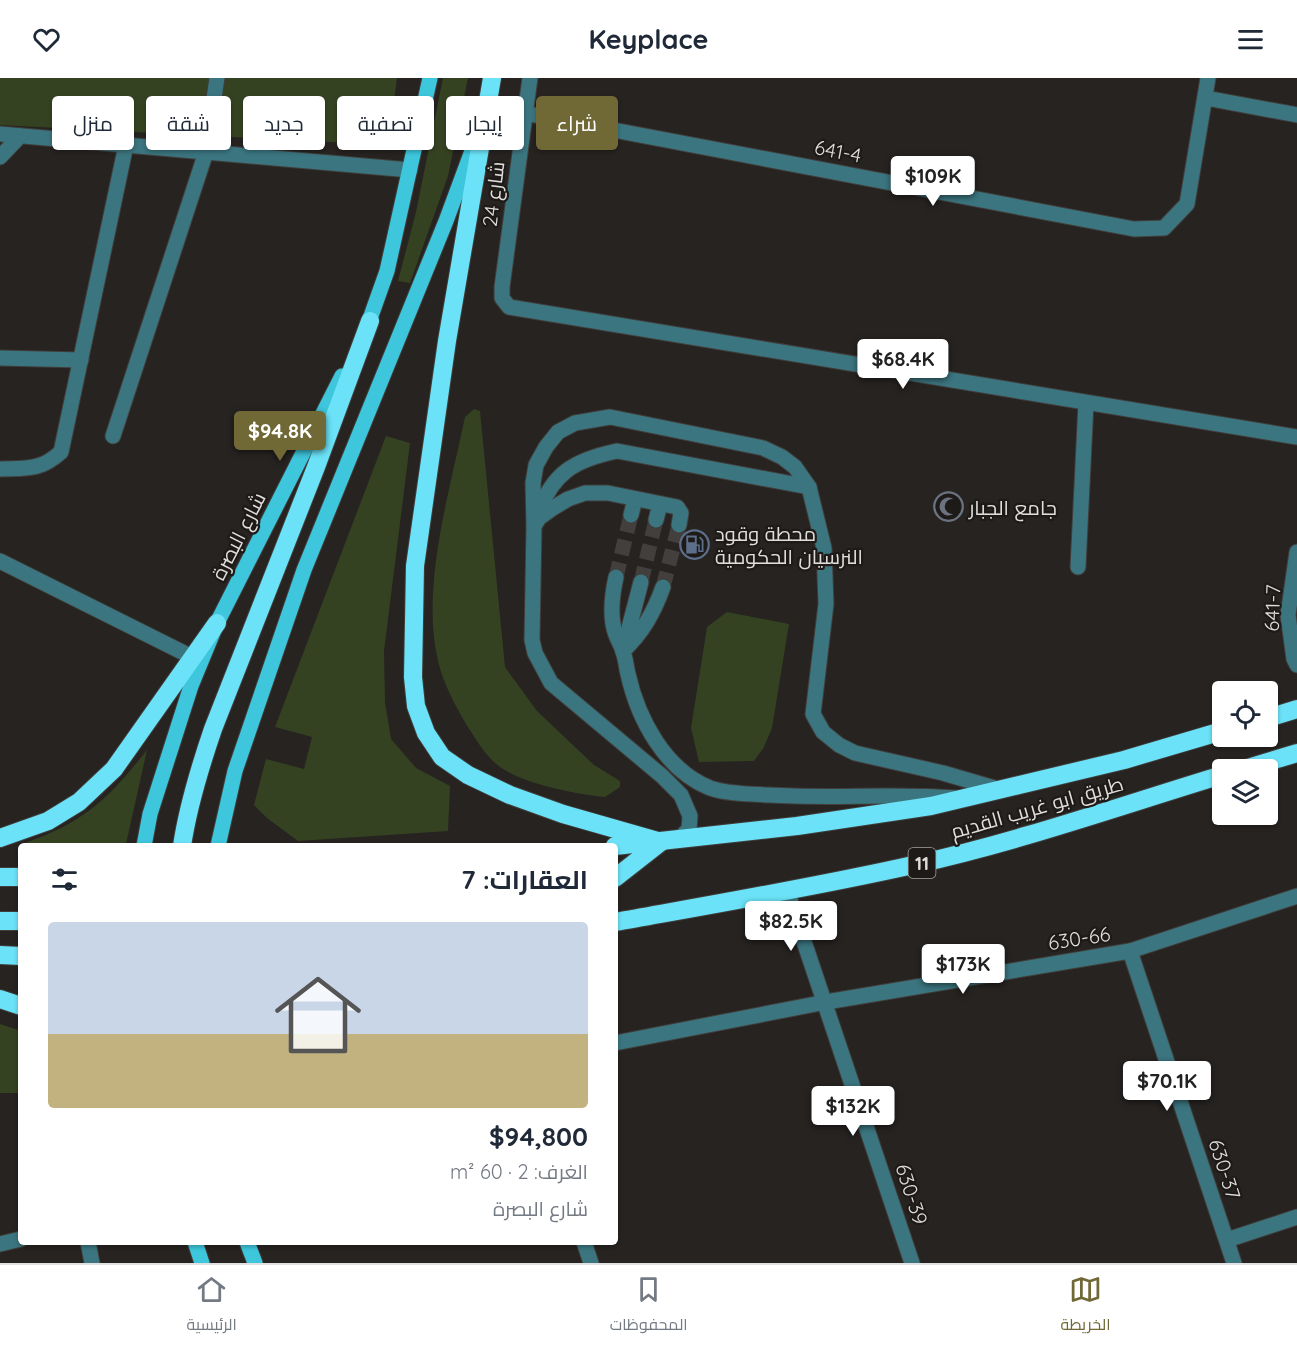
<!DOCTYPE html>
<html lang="ar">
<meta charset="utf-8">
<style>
:root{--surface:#fff;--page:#f2f2f3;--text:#1f2937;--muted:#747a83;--line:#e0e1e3;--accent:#706936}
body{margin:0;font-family:Quicksand,Cairo,sans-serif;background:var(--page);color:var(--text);direction:rtl;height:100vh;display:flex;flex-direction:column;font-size:22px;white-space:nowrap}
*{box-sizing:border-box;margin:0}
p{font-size:20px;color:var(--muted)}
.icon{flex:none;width:33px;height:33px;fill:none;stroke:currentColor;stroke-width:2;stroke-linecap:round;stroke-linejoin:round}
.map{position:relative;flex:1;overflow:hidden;direction:ltr}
.panel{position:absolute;left:18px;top:765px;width:600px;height:402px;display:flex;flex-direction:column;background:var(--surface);border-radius:6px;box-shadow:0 2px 4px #0004;direction:rtl}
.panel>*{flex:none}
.top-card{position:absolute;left:18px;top:18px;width:600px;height:54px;direction:rtl;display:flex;gap:12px}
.controls{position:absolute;left:1212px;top:603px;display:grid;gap:12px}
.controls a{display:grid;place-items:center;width:66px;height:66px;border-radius:6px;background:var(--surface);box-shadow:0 2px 4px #0004;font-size:30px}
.price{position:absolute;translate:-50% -51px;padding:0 14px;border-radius:6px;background:#fff;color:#222;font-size:20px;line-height:39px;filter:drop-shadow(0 2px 3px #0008)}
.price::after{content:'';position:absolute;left:50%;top:36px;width:18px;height:14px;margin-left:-9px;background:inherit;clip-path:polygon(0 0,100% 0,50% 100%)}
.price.on{background:var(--accent);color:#fff}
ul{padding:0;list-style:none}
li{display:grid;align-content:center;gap:12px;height:318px;padding:0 30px}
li+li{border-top:2px solid var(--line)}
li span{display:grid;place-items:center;height:186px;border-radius:6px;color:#555}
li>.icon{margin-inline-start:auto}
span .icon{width:108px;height:108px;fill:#fffc;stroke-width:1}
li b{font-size:26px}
h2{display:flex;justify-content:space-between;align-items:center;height:72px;padding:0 30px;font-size:26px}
.pill{padding:0 21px;border-radius:6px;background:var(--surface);box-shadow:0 2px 4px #0004;font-size:21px;line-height:54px}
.pill.on{background:var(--accent);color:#fff}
header{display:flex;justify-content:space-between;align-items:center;height:78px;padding:0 30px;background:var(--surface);font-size:27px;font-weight:700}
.dock{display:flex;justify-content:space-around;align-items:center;height:84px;border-top:2px solid var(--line);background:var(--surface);font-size:16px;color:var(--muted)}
.dock a{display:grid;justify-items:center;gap:3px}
.dock .on{color:var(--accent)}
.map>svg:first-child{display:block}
.green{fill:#344222}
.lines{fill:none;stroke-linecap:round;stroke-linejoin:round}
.minor-tunnel{stroke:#423f3d;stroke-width:15;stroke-dasharray:15 8;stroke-linecap:butt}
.minor-casing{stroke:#403d3b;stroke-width:17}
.major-casing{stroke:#403d3b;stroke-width:17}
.highway-casing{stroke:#403d3b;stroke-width:20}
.minor{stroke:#3b757f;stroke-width:15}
.major{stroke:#3dc6dc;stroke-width:15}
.highway{stroke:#6be2f7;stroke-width:18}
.labels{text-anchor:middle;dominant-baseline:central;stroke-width:4.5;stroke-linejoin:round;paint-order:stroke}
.shield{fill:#1d1a17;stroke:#a6a3a1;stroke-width:1.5}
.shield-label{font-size:18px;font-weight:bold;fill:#e0dedc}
.street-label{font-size:20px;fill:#e0dedc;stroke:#1d1a17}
.poi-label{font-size:20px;fill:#e0dedc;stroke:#1d1a17;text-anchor:start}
</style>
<header><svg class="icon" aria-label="menu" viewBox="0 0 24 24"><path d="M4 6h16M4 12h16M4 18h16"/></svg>Keyplace<svg class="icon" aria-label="heart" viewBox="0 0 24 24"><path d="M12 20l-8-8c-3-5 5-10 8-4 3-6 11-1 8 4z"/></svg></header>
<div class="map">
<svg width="1297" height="1185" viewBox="0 0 1297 1185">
<rect width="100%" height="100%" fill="#262321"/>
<g class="green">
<polygon points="0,0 397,0 388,67 0,47"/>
<polygon points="443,0 468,0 448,98 410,205 398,203 416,134"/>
<path d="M474,331L480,333L505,589L537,633L594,687L620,703V709L605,719C576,716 524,706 500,689C485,678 476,661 466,646C455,627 443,605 438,583C421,511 448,420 463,348L465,339Z"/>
<polygon points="386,358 410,365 384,573 385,624 391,661 416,690 450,708 448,753 298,763 267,740 254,727 266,681 304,691 312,659 275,649"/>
<polygon points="727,534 789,546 772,650 764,669 754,683 699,684 691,650 707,549"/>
<path d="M147,672L126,766L124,768H22L25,765C85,744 109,720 147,672Z"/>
<polygon points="0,946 21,953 21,1015 0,1015"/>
</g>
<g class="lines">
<g class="minor-tunnel">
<polyline points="616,499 631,437"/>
<polyline points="641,504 656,442"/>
<polyline points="663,509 679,447"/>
</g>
<defs>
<g id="minor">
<polyline points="530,0 502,209 502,220 509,229 1297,359"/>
<polyline points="1206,20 1297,37"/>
<polyline points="524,35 1134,151 1164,150 1187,126 1208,0"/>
<polyline points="0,56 410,92"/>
<polyline points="0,79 20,58"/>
<polyline points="0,280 81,282"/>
<polyline points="113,358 206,74 217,0"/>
<path d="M0,391C27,390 40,393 61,374L126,67"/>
<polyline points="631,437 635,421"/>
<path d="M537,438C552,395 574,382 617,373L809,409"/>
<polyline points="656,442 660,426"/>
<polyline points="534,448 533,405 536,387 546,369 558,354 575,345 610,339 763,370 782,379 795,389 809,409 824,470 826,526 813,636 823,654 839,667 855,675 943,695 1001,712"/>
<polyline points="1297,474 1288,537 1294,581 1297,587"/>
<polyline points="0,483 192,579"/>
<polyline points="1078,489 1086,325"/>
<path d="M616,499C612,517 609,539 616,557C618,563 622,568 623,574C626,581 626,589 628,596C638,641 665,692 710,710C727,716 750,716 769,717C831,721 893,715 955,720"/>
<path d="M623,573C643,554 654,534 663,509"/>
<polyline points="623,573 641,504"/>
<polyline points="678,762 689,751 690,738 681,717 662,698 551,605 535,575 532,562 534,448 539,440 553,430 568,421 585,415 608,415 677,429 681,435 679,447"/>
<polyline points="787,813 912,1185"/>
<polyline points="1130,873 1234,1185"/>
<polyline points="615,965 826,924 1130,873 1297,818"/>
<polyline points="1227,1162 1297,1139"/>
<polyline points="88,1164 92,1185"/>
<polyline points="584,1164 591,1185"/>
<polyline points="0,1166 21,1161"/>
</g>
<g id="major">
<polyline points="366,252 387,193 430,0"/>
<polyline points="144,768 150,736 191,608 217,545 342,298"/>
<polyline points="218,768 235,693 304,492 446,143 476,62"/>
<polyline points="195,1164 202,1185"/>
<polyline points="247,1164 255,1185"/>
</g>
<g id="highway">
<polyline points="492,0 447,263 415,488 413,599 416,628 426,655 442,679 468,697 510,717 563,736 661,764"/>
<polyline points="1268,640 1297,631"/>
<polyline points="1241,692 1297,675"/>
<polyline points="0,760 48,743 79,724 114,691 217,545"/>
<path d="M182,768C188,728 200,689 213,651L316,389L370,243"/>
<polyline points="615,768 797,748 931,728 1124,682 1222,653"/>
<polyline points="0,799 21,799"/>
<polyline points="615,800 661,764"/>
<polyline points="0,843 21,843"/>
<path d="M615,844C715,826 815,809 913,787C1018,764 1120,728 1222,697"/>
<polyline points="0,877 21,878"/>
<polyline points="0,921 21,928"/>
</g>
</defs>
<use href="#minor" class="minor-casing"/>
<use href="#major" class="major-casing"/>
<use href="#highway" class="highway-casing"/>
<use href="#minor" class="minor"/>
<use href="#major" class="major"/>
<use href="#highway" class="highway"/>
</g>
<defs>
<symbol id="mosque-ring" viewBox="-11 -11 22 22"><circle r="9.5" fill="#1d1a17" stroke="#6b7280" stroke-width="1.5"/><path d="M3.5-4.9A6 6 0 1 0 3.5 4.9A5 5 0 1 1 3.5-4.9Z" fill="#6b7280"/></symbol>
<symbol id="fuel-ring" viewBox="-11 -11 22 22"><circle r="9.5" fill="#1d1a17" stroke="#5c6f8a" stroke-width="1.5"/><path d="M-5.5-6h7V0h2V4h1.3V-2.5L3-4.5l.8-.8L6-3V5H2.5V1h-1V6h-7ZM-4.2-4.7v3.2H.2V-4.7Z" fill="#5c6f8a"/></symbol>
</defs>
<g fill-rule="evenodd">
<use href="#mosque-ring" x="932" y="412" width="33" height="33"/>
<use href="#fuel-ring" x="678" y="450" width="33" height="33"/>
</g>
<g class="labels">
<rect class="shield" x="908.5" y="770" width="27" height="30" rx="4.5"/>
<g class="shield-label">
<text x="922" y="785">11</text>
</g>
<g class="street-label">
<text transform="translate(838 73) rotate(11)">641-4</text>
<text transform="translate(493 116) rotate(-83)">شارع 24</text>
<text transform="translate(238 458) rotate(-63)">شارع البصرة</text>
<text transform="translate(1272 530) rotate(-88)">641-7</text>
<text transform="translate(1037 729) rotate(-16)">طريق ابو غريب القديم</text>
<text transform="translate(1079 860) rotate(-9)">630-66</text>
<text transform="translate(1225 1091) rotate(72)">630-37</text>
<text transform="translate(912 1116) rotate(72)">630-39</text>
</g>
<g class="poi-label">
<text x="969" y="429">جامع الجبار</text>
<text x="715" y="455">محطة وقود<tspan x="715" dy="23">النرسيان الحكومية</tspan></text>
</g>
</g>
</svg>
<div class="controls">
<a><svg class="icon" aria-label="locate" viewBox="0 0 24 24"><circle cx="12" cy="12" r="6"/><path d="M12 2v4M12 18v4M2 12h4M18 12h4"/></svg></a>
<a><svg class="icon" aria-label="layers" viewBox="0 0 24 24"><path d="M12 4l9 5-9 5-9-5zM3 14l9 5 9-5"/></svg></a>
</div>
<b class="price" style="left:933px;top:129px">$109K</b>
<b class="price" style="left:903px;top:312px">$68.4K</b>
<b class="price on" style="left:280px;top:384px">$94.8K</b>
<b class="price" style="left:791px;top:874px">$82.5K</b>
<b class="price" style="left:963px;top:917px">$173K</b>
<b class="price" style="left:1167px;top:1034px">$70.1K</b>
<b class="price" style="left:853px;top:1059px">$132K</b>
<div class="top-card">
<a class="pill on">شراء</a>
<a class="pill">إيجار</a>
<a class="pill">تصفية</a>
<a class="pill">جديد</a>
<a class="pill">شقة</a>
<a class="pill">منزل</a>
</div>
<section class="panel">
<h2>العقارات: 7<svg class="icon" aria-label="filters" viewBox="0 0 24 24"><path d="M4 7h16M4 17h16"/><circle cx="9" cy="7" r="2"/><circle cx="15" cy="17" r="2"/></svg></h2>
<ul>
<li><span style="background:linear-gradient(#c9d6e8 60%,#c2b280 0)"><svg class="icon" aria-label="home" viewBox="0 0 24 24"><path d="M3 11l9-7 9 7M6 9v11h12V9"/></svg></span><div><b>$94,800</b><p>الغرف: 2 · 60 m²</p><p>شارع البصرة</p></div></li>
</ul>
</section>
</div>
<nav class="dock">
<a class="on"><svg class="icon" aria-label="map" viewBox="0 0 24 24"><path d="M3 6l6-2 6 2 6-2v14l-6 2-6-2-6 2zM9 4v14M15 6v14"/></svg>الخريطة</a>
<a><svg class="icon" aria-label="saved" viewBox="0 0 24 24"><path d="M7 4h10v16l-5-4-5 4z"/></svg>المحفوظات</a>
<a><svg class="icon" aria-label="home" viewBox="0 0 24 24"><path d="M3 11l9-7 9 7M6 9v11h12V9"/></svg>الرئيسية</a>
</nav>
